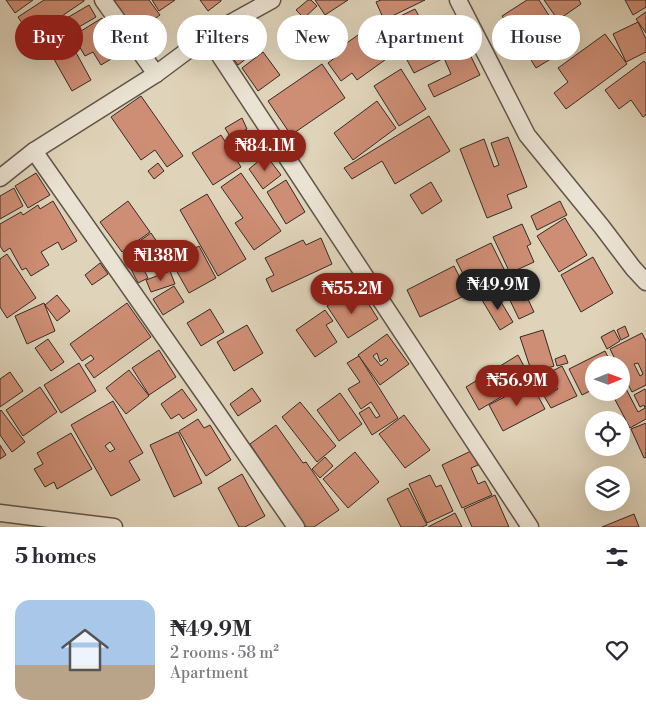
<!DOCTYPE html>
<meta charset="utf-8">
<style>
:root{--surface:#fff;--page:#f2f2f3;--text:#2b2b33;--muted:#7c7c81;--accent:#8f2418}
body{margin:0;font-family:"Libre Bodoni",serif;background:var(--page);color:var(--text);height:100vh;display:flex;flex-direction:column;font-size:19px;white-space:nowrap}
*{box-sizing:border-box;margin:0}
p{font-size:16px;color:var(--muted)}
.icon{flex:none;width:28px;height:28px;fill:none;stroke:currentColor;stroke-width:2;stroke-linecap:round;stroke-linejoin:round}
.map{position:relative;height:527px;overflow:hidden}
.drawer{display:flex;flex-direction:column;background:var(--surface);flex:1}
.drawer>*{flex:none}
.guide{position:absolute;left:15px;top:15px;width:616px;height:45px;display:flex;gap:10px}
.needle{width:32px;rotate:89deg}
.tools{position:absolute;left:585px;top:356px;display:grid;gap:10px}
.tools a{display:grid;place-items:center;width:45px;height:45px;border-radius:50%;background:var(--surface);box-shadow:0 5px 20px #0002;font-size:25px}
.price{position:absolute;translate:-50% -42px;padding:0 11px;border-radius:18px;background:var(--accent);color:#fff;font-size:16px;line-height:32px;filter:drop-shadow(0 1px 2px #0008)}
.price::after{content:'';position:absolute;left:50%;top:30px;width:15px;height:11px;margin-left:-8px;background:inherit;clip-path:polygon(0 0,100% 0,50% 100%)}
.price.active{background:#222;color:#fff}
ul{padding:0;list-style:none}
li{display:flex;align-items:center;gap:15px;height:125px;padding:0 15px}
li span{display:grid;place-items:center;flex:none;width:140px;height:100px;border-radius:15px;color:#555}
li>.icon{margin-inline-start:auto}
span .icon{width:60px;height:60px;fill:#fffc;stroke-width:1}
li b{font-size:21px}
h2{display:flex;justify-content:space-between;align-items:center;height:60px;padding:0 15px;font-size:21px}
.pill{padding:0 18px;border-radius:22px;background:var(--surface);box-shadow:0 5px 20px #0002;font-size:18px;line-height:45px}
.pill.active{background:var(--accent);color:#fff}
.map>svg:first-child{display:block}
.building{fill:#ce8e75;stroke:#362b24;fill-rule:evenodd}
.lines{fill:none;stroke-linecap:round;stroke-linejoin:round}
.street-casing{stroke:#605549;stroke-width:19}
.street{stroke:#eae2d2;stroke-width:16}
</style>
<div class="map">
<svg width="646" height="527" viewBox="0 0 646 527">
<rect width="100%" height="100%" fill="#dfd3b9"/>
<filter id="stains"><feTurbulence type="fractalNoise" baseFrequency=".004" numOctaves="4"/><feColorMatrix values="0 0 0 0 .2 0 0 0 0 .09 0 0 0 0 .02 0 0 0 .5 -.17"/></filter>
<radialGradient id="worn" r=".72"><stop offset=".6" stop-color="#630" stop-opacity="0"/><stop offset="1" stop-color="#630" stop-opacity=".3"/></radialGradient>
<g class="building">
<polygon points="6,0 33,0 15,13"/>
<polygon points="44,0 84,0 84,1 31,37 18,17"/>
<polygon points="114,0 149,0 160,15 136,32"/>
<polygon points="152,0 175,0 159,11"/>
<polygon points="200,0 221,0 221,1 208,11"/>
<polygon points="308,0 311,0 317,6 304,18 296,10"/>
<polygon points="315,0 348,0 325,15"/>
<polygon points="381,0 425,0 384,20 376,2"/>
<polygon points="527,0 539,0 550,17 517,38 502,16"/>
<polygon points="544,0 579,0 581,4 558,20"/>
<polygon points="625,0 646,0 646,7 633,15"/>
<polygon points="89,5 96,17 67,34 60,22"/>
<polygon points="415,9 420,18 405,26 411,39 451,18 458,31 405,57 388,22"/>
<polygon points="646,12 646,33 636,19"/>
<polygon points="102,18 123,52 101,65 93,52 85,56 73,36"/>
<polygon points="557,20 572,46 536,68 520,42"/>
<polygon points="638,22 646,39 646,52 626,62 613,34"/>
<polygon points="375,23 396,52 357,80 352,73 341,81 328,63 337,56 334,52"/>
<polygon points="62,27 91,80 72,91 42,38"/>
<polygon points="255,32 265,44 238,65 228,52"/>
<polygon points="460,34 480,75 434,97 428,85 451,74 444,58 414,73 407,60"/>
<polygon points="605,34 627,64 566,109 554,93 568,82 558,68"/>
<polygon points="263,52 280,75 258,91 242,68"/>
<polygon points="644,61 646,64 646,115 643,117 631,100 619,109 605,90"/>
<polygon points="322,64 345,98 291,135 268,101"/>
<polygon points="401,69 426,109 399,126 374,86"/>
<polygon points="141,96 183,156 167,167 155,150 141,160 111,117"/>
<polygon points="377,101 396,128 353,160 334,133"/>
<polygon points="429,116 450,151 395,184 382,161 352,179 344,168"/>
<polygon points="242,118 247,129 231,138 225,128"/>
<polygon points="221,135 241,167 213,185 192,153"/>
<polygon points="253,135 261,154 243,162 235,144"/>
<polygon points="508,137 527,187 507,195 512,208 487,218 460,149 484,139 494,167 499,165 491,143"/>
<polygon points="266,155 281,175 263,189 249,169"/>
<polygon points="158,163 164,171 154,179 148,171"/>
<polygon points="36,173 50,195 28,208 15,186"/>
<polygon points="241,173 281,231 254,250 235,223 243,218 221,187"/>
<polygon points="286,180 305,212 286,224 267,192"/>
<polygon points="431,182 442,201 422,214 410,195"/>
<polygon points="14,188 23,206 0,219 0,196"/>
<polygon points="207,194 246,259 218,276 180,210"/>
<polygon points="53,201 77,241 62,250 58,242 41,252 49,265 31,276 26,268 22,270 10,248 4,252 0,246 0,224 21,212 23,215 38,205 40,209"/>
<polygon points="128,201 150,232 122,252 100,222"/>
<polygon points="560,201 567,215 537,230 531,216"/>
<polygon points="565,218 587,255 559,272 537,236"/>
<polygon points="522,224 531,244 527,246 534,262 510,273 493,237"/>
<polygon points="151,233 168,258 152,270 134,245"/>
<polygon points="321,238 332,264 272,292 266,279 274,275 265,258 303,240 306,245"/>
<polygon points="491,243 505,271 470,288 456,260"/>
<polygon points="199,246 216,278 189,293 171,261"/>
<polygon points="133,248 148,278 138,283 123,253"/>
<polygon points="7,254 36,298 7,318 0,307 0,259"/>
<polygon points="593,257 613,293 581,312 561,275"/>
<polygon points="100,263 108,274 92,285 85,275"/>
<polygon points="454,266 468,294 420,317 407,290"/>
<polygon points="170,271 175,284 151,292 146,280"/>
<polygon points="519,280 534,312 519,319 504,288"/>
<polygon points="174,286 184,302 163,315 153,299"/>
<polygon points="495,292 513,322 500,330 482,300"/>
<polygon points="345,294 352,306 365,298 378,319 348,338 327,306"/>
<polygon points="57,295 70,311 57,321 45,305"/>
<polygon points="44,303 55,331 27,344 15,316"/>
<polygon points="127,303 151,337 94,378 85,365 94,359 91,355 82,361 70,344"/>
<polygon points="210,309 224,332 201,346 187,323"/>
<polygon points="325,310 333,321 326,325 337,342 315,357 296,330"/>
<polygon points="247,325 263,353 234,371 217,342"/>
<polygon points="625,326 629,336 621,340 617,330"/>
<polygon points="543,330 554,366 532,373 520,337"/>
<polygon points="614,330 620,341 607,349 601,337"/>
<path d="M642,333L646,341V385L632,392L621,371V365H618L610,349ZM638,363L643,374L640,376L634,364Z"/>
<path d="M387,334L409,364L380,385L358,355ZM377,353L380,362L386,358L388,360L381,366L373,356Z"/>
<polygon points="48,339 64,362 51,371 35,348"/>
<polygon points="159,350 176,377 149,395 132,368"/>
<polygon points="605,351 612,365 594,365 594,389 582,395 569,369"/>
<polygon points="518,355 531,379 479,410 466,387"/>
<polygon points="565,355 568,363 557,366 555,359"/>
<polygon points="359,356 398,418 372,435 359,413 369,407 376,418 380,416 371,402 361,409 348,389 360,382 347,363"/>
<polygon points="79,363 96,391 61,413 44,385"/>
<polygon points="562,366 577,396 551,408 544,396 558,389 556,386 544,394 543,390 537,393 531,382"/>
<polygon points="129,370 149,396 126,414 106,388"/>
<polygon points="10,372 23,391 0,407 0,379"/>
<polygon points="621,379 638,412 645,408 644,405 640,407 634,395 645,389 646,391 646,419 630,428 611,392 621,392"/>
<polygon points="531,383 545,409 503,431 489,405"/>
<polygon points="40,387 57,412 23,436 6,410"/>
<polygon points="252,388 261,401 238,416 230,404"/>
<polygon points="182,389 197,410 183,419 179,414 171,419 161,404"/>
<polygon points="340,393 362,424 339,441 317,410"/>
<path d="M113,401L143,453L129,461L140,480L111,496L71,425ZM110,442L115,449L110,452L105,446Z"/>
<polygon points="300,402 336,446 317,462 282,417"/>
<polygon points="1,410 25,442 12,452 0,435 0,411"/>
<polygon points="404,415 430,450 405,468 379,434"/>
<polygon points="619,415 627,425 621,429 621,420 612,420"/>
<polygon points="198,419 204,428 210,425 231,460 206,476 179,431"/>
<polygon points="646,423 646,457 644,458 631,429"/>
<polygon points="276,425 303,463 306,462 339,510 314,527 306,527 250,444"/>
<polygon points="178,432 202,483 174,497 150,445"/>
<polygon points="71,433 92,469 57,489 54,482 45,487 34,469 43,464 37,453"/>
<polygon points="0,445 6,455 0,459"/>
<polygon points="471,451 478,465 471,468 478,484 485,481 492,495 462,508 442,465"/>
<polygon points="355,452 379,482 348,508 323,479"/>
<polygon points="325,457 333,466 320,478 312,469"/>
<polygon points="242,474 265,516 245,527 239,527 218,488"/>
<polygon points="430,475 436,487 441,485 453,511 427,523 409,484"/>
<polygon points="408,488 427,525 422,527 401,527 387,499"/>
<polygon points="495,495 509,527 472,527 464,509"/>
<polygon points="455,513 462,527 428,527"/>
<polygon points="634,514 639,527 602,527"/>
</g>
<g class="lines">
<defs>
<g id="street">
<polyline points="103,0 156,74"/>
<polyline points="458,0 527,135 602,227 633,268 646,282"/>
<polyline points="207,36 530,527"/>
<polyline points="34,151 209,401 296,527"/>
<polyline points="0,178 34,151 156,74 207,36 272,0"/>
<polyline points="0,513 114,527"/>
</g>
</defs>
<use href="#street" class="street-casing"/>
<use href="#street" class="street"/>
</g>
<rect width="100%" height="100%" filter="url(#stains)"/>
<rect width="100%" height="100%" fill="url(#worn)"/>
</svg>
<div class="tools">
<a><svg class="needle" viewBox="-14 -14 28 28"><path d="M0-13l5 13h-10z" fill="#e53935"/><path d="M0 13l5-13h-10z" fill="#7c7c81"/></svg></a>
<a><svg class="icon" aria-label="locate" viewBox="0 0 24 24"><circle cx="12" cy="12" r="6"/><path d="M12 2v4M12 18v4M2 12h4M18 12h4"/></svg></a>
<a><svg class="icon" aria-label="layers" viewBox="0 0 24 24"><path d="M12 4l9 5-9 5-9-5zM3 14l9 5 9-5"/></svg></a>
</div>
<b class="price" style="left:265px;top:172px">₦84.1M</b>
<b class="price" style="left:161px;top:282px">₦138M</b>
<b class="price active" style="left:498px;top:311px">₦49.9M</b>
<b class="price" style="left:352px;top:315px">₦55.2M</b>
<b class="price" style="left:517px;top:407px">₦56.9M</b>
<div class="guide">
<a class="pill active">Buy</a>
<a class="pill">Rent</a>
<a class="pill">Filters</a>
<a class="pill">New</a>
<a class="pill">Apartment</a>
<a class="pill">House</a>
</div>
</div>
<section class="drawer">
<h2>5 homes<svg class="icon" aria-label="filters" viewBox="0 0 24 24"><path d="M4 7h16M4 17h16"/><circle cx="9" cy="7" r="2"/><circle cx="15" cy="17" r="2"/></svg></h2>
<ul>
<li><span style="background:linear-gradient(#a9c7e8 65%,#b9a48a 0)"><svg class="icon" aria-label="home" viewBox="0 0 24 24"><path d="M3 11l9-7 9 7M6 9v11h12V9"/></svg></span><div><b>₦49.9M</b><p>2 rooms · 58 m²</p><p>Apartment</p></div><svg class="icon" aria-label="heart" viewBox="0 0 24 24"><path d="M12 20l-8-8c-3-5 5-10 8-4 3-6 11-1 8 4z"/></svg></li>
</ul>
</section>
